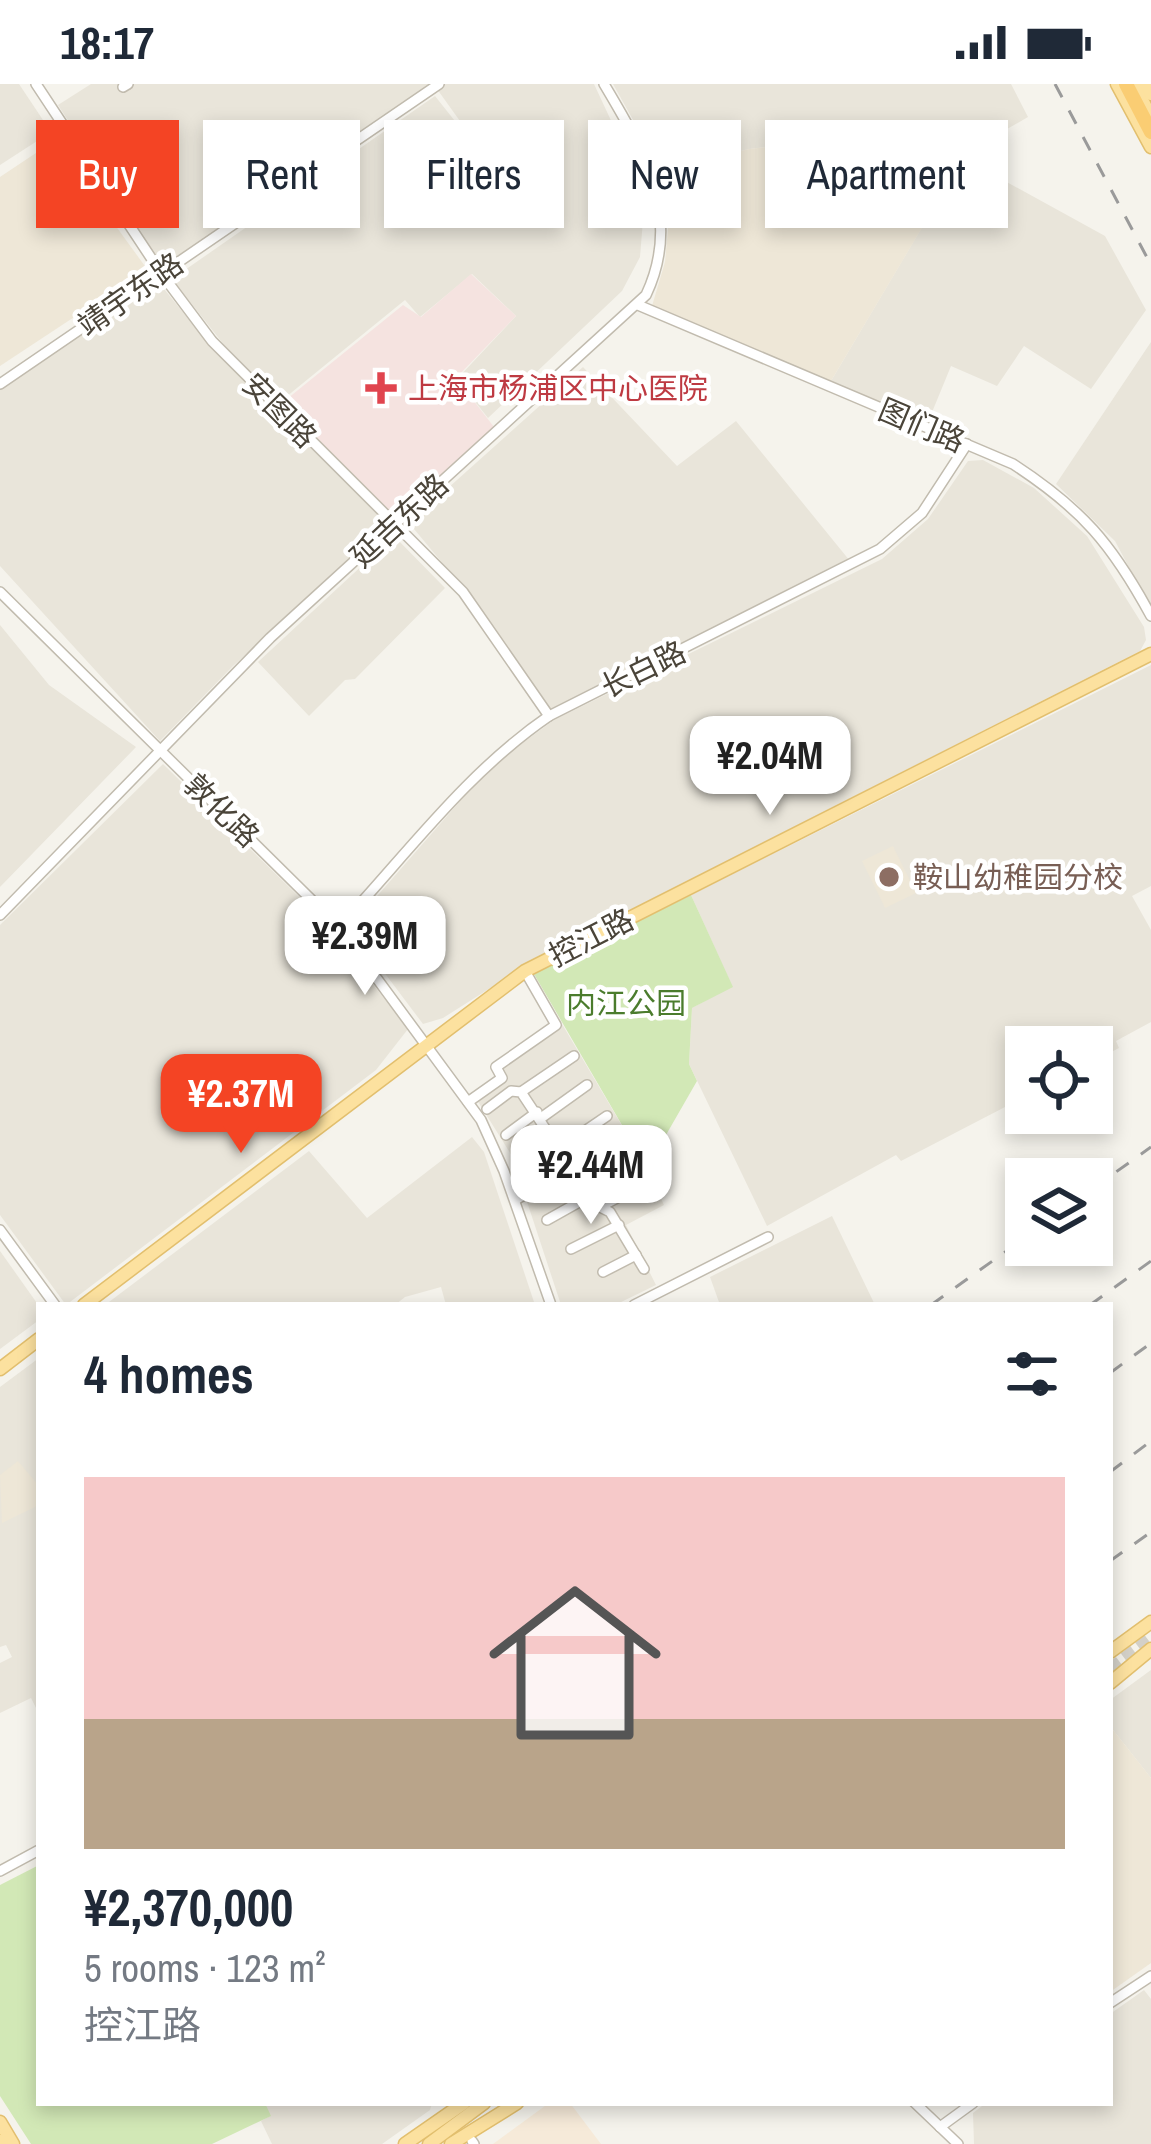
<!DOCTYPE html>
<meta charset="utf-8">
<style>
:root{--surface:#fff;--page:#f2f2f3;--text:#1f2937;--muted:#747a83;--accent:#f44424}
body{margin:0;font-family:"Archivo Narrow","Noto Sans SC",sans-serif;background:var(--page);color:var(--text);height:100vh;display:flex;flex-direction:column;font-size:45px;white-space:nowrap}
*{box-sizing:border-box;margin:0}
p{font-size:39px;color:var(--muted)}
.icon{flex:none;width:66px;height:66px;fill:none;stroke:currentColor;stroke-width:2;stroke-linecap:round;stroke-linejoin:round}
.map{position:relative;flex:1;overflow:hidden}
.panel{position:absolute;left:36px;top:1218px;width:1077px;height:804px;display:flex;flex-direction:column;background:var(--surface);border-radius:0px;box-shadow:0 6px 18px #0003}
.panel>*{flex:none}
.hud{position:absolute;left:36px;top:36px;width:1080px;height:108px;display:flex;gap:24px}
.buttons{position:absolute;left:1005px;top:942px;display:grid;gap:24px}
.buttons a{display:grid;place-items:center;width:108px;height:108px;border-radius:0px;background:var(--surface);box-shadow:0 6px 18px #0003;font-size:60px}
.price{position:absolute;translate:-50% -102px;padding:0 27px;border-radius:24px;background:#fff;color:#222;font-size:39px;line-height:78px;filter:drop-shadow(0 3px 6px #0008)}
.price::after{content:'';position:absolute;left:50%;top:72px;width:36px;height:27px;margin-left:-18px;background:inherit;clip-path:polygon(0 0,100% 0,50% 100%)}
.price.active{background:var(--accent);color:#fff}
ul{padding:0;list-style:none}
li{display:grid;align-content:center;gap:24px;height:636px;padding:0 48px}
li span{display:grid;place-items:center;height:372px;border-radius:0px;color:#555}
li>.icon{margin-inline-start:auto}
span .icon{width:216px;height:216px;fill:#fffc;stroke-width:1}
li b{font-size:51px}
h2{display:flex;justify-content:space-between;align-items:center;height:144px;padding:0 48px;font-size:51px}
.tag{padding:0 42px;border-radius:0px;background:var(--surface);box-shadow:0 6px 18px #0003;font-size:42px;line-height:108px}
.tag.active{background:var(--accent);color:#fff}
.status{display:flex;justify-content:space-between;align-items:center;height:84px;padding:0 60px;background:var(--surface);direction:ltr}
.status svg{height:33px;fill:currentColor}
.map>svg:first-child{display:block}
.residential{fill:#e9e5da}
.commercial{fill:#f6ead9}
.education{fill:#eee7d7}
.medical{fill:#f5e3e0}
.green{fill:#d2e8b6}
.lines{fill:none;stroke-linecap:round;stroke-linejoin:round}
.major-tunnel{stroke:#d3d0c8;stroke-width:12;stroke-dasharray:12 6;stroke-linecap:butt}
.minor-casing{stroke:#c1bbae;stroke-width:12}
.major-casing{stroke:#e2bf6e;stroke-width:15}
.highway-casing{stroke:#daa241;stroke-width:16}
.minor{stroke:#fff;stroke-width:9}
.major{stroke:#fce19f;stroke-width:12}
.highway{stroke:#facd73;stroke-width:14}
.rail{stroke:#9a9a9a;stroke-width:3;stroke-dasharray:15 15;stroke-linecap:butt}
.health-dot{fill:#e0444e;stroke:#fff;stroke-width:4.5}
.education-dot{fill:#8d6e63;stroke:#fff;stroke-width:4.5}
.labels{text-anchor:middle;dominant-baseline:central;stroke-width:9;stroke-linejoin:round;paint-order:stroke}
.street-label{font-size:30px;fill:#4a4439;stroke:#fff}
.health-label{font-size:30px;fill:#be3a42;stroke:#fff;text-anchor:start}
.education-label{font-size:30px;fill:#785e54;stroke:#fff;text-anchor:start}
.park-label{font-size:30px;fill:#4b7c2d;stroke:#fff}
</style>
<div class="status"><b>18:17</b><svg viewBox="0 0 49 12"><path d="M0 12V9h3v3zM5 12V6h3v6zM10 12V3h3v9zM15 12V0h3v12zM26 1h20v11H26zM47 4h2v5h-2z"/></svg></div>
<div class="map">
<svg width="1151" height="2060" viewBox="0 0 1151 2060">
<rect width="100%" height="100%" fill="#f5f3ec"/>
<g class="residential">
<polygon points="0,0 19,0 51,48 0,81"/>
<polygon points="91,0 432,0 163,183 58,21"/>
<polygon points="444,0 594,0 635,88 643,136 640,173 622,207 488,334 457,295 516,232 472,190 420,233 405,216 281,317 236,276 172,195 435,12 478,66 477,82 420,126 480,83 480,65 437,5"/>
<polygon points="613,0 1011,0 1028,33 967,68 947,50 842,100 819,57 749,65 661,86"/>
<polygon points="963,74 1105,152 1146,226 1091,305 1024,262 997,302 951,282 928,338 831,297"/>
<polygon points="160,200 212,264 388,440 233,582 160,657 0,482 0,305 145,201"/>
<polygon points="1151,258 1151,525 1115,457 1056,400"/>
<polygon points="583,283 677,382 736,337 850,477 551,626 475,518 409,439"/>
<polygon points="983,376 1034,404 1087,452 1144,543 1146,556 1140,567 544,870 443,934 423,940 350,843 475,700 499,676 554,636 882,475 928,435 968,377"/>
<polygon points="394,452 445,504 355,595 345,596 309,632 258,578"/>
<polygon points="0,541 49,601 136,663 0,803"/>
<polygon points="1151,581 1151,802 1132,812 1151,846 1151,938 1116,957 1119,964 1092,978 1092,963 1026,963 1026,1012 901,1077 896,1071 767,1142 689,980 692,924 732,902 691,811"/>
<polygon points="163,680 321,834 408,945 376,986 66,1221 0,1131 0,841"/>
<polygon points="562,940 647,1084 664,1121 626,1141 656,1201 615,1221 561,1221 512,1072 477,1016 507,995 500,983"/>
<polygon points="472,1053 484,1068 535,1221 446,1221 441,1203 405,1213 395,1221 105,1221 309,1067 367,1134"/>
<polygon points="832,1132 875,1221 720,1221 710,1193"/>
<polygon points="0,1167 39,1222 39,1236 0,1265"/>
<polygon points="39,1274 39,1630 31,1614 0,1629 0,1579 12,1573 6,1561 0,1563 0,1303"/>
<polygon points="1151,1586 1151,1694 1110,1642 1110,1616"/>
<polygon points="1144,1906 1151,1915 1151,2060 974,2060 973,2029 986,2019 1110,2019 1110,1930"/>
<polygon points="265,2019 432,2019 430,2026 382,2060 272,2060 261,2037 270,2032"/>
</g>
<polygon class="commercial" points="549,2019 570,2019 601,2060 493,2060"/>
<g class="education">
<polygon points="947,49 967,68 831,297 652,222 665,178 669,134 661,86 749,65 819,57 843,99"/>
<polygon points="54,57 147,185 0,282 0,93"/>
<polygon points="893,762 916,809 885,824 862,777"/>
<polygon points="18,1377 39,1402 39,1421 2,1439 0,1391"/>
<polygon points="1110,1642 1151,1694 1151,1879 1110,1908"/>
</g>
<polygon class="medical" points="471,190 516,232 456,294 494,343 394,433 282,319 403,221 421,233"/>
<g class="green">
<polygon points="691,811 733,903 692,924 689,980 697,997 647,1084 534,890"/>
<polygon points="39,1781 39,2019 265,2019 271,2032 212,2060 31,2060 0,2012 0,1801"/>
</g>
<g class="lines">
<polyline class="major-tunnel" points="1110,1585 1151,1554"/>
<defs>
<g id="minor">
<polyline points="36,0 161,189 212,257 463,508 549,632"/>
<polyline points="123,3 128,0"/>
<path d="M638,221L1013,380C1082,425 1112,460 1151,532"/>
<polyline points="0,300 439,0"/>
<polyline points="0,508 339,843 481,1036 504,1087 551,1221"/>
<path d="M0,831L270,554L646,211C683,133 644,67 604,0"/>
<path d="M339,843C407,770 467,688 549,632L880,465L922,429L967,360"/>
<polyline points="521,1008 574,972"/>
<polyline points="468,1018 502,994 496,983 556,941 525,887"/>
<polyline points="487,1025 511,1007 521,1008 572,1085 515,1116"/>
<polyline points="541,1034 587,1001"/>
<polyline points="506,1051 537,1028"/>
<polyline points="560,1064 607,1032"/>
<polyline points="522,1082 556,1058"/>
<polyline points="572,1085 592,1119 610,1128 644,1185"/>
<polyline points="578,1094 624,1067"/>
<polyline points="600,1123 647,1098"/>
<polyline points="547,1136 588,1113"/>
<polyline points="0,1146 55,1221"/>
<polyline points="571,1165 619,1141"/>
<polyline points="603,1188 636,1171"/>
<polyline points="634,1221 768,1153"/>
<polyline points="0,1787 39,1766"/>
<polyline points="1110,1919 1151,1892"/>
<polyline points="915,2019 958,2060"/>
<polyline points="940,2043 973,2019"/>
<polyline points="472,2057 474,2060"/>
</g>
<g id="major">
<polyline points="1117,0 1151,63"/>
<polyline points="1134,0 1151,33"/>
<polyline points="1146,0 1151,10"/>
<polyline points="84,1221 525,887 1151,570"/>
<polyline points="0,1285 39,1255"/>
<polyline points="1110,1568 1151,1538"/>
<polyline points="1110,1599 1151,1565"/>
<polyline points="0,2038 13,2060"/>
<polyline points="0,2057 2,2060"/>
<polyline points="405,2060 464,2019"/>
<polyline points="429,2060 484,2019"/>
<polyline points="451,2060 517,2019"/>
</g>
<polyline id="highway" points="1126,0 1151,48"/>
</defs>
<use href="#minor" class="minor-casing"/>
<use href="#major" class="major-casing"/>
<use href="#highway" class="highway-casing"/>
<use href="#minor" class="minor"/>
<use href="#major" class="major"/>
<use href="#highway" class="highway"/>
<g class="rail">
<polyline points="1055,0 1151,181"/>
<polyline points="1092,1105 1151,1063"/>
<polyline points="931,1221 1026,1153"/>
<polyline points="1090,1221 1151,1177"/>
<polyline points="1110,1289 1151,1259"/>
<polyline points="1110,1388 1151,1357"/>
<polyline points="1110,1477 1151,1448"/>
</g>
</g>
<path class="health-dot" d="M375 286h12v12h12v12h-12v12h-12v-12h-12v-12h12z"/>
<circle class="education-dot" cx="889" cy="793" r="12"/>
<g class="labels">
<g class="street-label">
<text transform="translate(130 210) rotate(-35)">靖宇东路</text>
<text transform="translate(280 326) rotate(45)">安图路</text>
<text transform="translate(922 341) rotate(23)">图们路</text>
<text transform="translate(399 436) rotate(-43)">延吉东路</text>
<text transform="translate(643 585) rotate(-26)">长白路</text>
<text transform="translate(222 726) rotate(44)">敦化路</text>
<text transform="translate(591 853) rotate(-27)">控江路</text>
</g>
<g class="health-label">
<text x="408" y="304">上海市杨浦区中心医院</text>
</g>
<g class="education-label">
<text x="913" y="793">鞍山幼稚园分校</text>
</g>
<g class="park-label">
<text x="626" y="919">内江公园</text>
</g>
</g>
</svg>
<div class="buttons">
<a><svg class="icon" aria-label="locate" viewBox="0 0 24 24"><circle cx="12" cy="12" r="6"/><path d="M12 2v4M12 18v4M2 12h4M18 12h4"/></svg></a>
<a><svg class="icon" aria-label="layers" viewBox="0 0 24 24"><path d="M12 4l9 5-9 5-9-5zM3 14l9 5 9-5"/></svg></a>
</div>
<b class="price" style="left:770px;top:734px">¥2.04M</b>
<b class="price" style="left:365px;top:914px">¥2.39M</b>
<b class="price active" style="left:241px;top:1072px">¥2.37M</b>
<b class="price" style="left:591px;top:1143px">¥2.44M</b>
<div class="hud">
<a class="tag active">Buy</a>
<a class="tag">Rent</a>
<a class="tag">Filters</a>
<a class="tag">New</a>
<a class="tag">Apartment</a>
</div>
<section class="panel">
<h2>4 homes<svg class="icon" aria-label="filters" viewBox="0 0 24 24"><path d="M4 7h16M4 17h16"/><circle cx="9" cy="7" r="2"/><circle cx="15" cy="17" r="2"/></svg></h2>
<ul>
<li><span style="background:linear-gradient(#f6c9c9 65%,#b9a48a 0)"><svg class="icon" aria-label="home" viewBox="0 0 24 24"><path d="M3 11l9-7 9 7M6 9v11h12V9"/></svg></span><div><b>¥2,370,000</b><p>5 rooms · 123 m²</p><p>控江路</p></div></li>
</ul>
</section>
</div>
